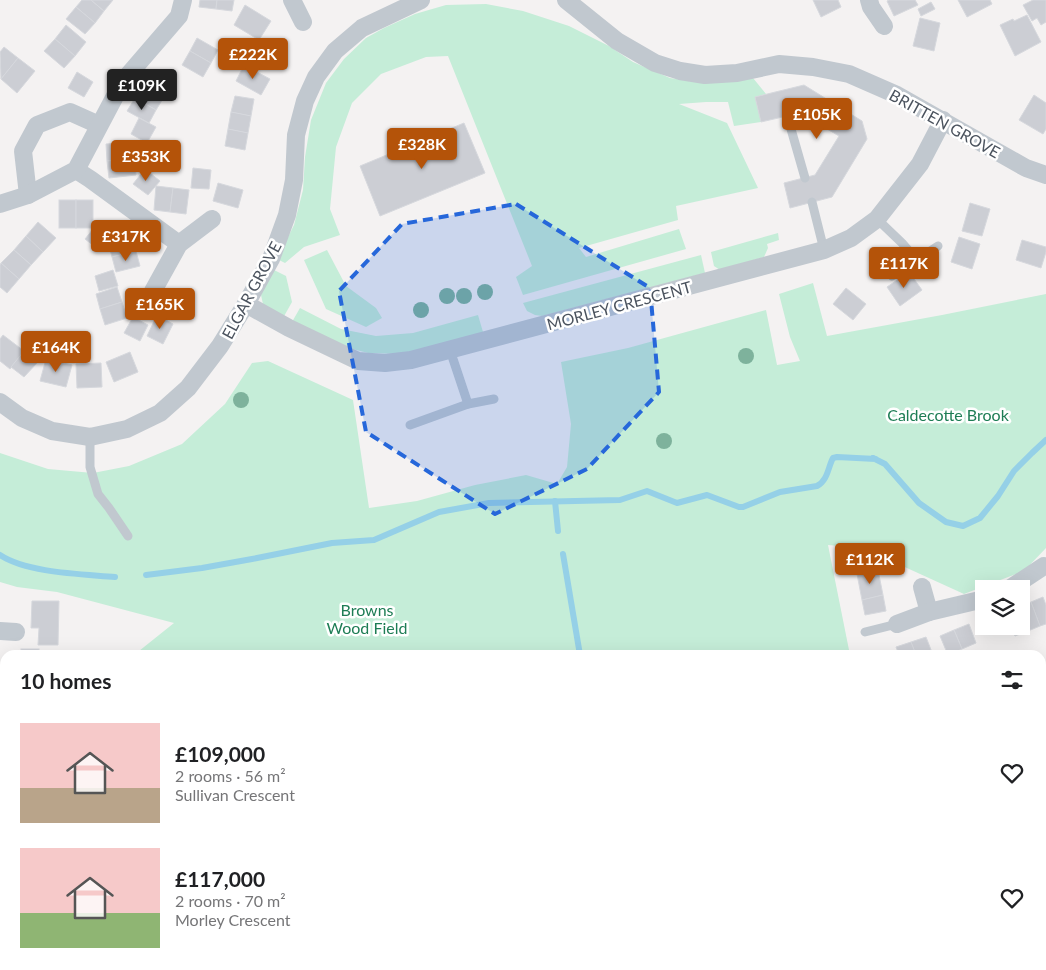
<!DOCTYPE html>
<meta charset="utf-8">
<style>
:root{--surface:#fff;--page:#f6f6f6;--text:#202124;--muted:#757577;--accent:#b45309}
body{margin:0;font-family:Lato,sans-serif;background:var(--page);color:var(--text);height:100vh;display:flex;flex-direction:column;font-size:19px;white-space:nowrap}
*{box-sizing:border-box;margin:0}
p{font-size:16px;color:var(--muted)}
.icon{flex:none;width:28px;height:28px;fill:none;stroke:currentColor;stroke-width:2;stroke-linecap:round;stroke-linejoin:round}
.map{position:relative;flex:1;overflow:hidden}
.drawer{position:absolute;left:0px;top:650px;width:1046px;height:320px;display:flex;flex-direction:column;background:var(--surface);border-radius:15px 15px 0 0;box-shadow:0 5px 20px #0002}
.drawer>*{flex:none}
.buttons{position:absolute;left:975px;top:580px;display:grid;gap:10px}
.buttons a{display:grid;place-items:center;width:55px;height:55px;border-radius:0px;background:var(--surface);box-shadow:0 5px 20px #0002;font-size:25px}
.price{position:absolute;translate:-50% -42px;padding:0 11px;border-radius:5px;background:var(--accent);color:#fff;font-size:16px;line-height:32px;filter:drop-shadow(0 1px 2px #0008)}
.price::after{content:'';position:absolute;left:50%;top:30px;width:15px;height:11px;margin-left:-8px;background:inherit;clip-path:polygon(0 0,100% 0,50% 100%)}
.price.active{background:#222;color:#fff}
ul{padding:0;list-style:none}
li{display:flex;align-items:center;gap:15px;height:125px;padding:0 20px}
li span{display:grid;place-items:center;flex:none;width:140px;height:100px;border-radius:0px;color:#555}
li>.icon{margin-inline-start:auto}
span .icon{width:60px;height:60px;fill:#fffc;stroke-width:1}
li b{font-size:21px}
h2{display:flex;justify-content:space-between;align-items:center;height:60px;padding:0 20px;font-size:21px}
.map>svg:first-child{display:block}
.green{fill:#c5edd8}
.lines{fill:none;stroke-linecap:round;stroke-linejoin:round}
.stream{stroke:#95d0e7;stroke-width:6}
.building{fill:#ccced4;stroke:#d6d8dd}
.lane{stroke:#c1c8cf;stroke-width:9}
.street{stroke:#c1c8cf;stroke-width:18}
.tree{fill:#7eb29c}
.marked{fill:#2667da;fill-opacity:0.2;stroke:#2667da;stroke-width:4;stroke-dasharray:10 6;stroke-linejoin:round}
.labels{text-anchor:middle;dominant-baseline:central;stroke-width:5;stroke-linejoin:round;paint-order:stroke}
.street-label{font-size:16px;fill:#4b535e;stroke:#fff}
.park-label{font-size:16px;fill:#1e7d55;stroke:#fff}
</style>
<div class="map">
<svg width="1046" height="970" viewBox="0 0 1046 970">
<rect width="100%" height="100%" fill="#f4f2f2"/>
<g class="green">
<polygon points="486,4 523,11 569,26 609,46 633,62 670,78 695,82 753,78 766,94 755,97 761,122 734,126 728,102 706,102 679,104 727,123 758,188 676,206 678,220 579,248 586,257 679,229 686,249 523,295 516,277 532,266 448,56 426,57 381,74 352,103 336,147 330,209 340,235 304,247 285,263 277,259 294,225 303,190 305,157 311,120 326,83 344,59 366,38 384,28 415,14 446,5"/>
<polygon points="778,233 779,240 767,244 768,248 764,257 720,270 714,266 711,252"/>
<polygon points="327,250 346,286 376,308 382,318 366,327 326,309 304,260"/>
<polygon points="701,255 705,273 542,316 535,315 527,311 523,303"/>
<polygon points="272,269 286,276 292,302 283,318 263,304 261,295"/>
<polygon points="813,283 827,336 942,315 1046,294 1046,548 1024,571 964,594 863,548 828,545 850,655 134,655 174,623 57,592 17,587 0,582 0,453 48,469 93,473 129,466 182,444 225,404 252,363 268,361 353,400 369,508 417,501 475,485 526,475 557,484 567,467 571,424 561,362 628,348 766,310 777,365 800,361 790,337 779,294"/>
<polygon points="300,308 341,329 376,336 413,333 478,315 483,332 447,343 400,354 368,353 337,345 292,322"/>
<polygon points="67,965 918,965 920,970 67,970"/>
</g>
<g class="lines">
<g class="stream">
<polyline points="555,501 558,531"/>
<polyline points="563,554 580,655"/>
<path d="M0,555C27,573 82,574 115,577"/>
<path d="M146,575L202,568L252,559L332,543L374,540L439,512L489,503L620,500L647,491L677,503L707,495L739,507H743L780,492L817,486C828,480 828,467 833,458L837,457L876,459L873,458L885,464L919,503L946,522L963,526L980,518L998,496L1014,471L1032,453L1046,440"/>
<polyline points="602,970 603,965"/>
</g>
</g>
<g class="building">
<polygon points="82,0 91,0 104,11 95,23 76,7"/>
<polygon points="91,0 113,0 104,11"/>
<polygon points="200,0 217,0 216,9 199,7"/>
<polygon points="217,0 234,0 232,11 216,9"/>
<polygon points="813,0 838,0 841,7 821,17"/>
<polygon points="889,0 915,0 918,5 894,16 887,1"/>
<polygon points="958,0 990,0 992,4 967,17"/>
<polygon points="1033,0 1046,0 1046,22 1041,25 1037,18 1032,21 1023,5"/>
<polygon points="931,2 935,9 921,16 918,9"/>
<polygon points="245,5 271,21 259,40 234,25"/>
<polygon points="76,7 95,23 85,34 66,19"/>
<polygon points="1027,15 1041,42 1015,56 1000,25 1013,19 1014,21"/>
<polygon points="920,18 940,23 934,51 913,46"/>
<polygon points="66,25 86,42 75,56 55,39"/>
<polygon points="197,38 218,50 211,63 190,51"/>
<polygon points="55,39 75,56 64,68 44,51"/>
<polygon points="4,47 18,58 1,79 0,52"/>
<polygon points="190,51 211,63 203,77 182,65"/>
<polygon points="18,58 35,71 17,93 1,79"/>
<polygon points="244,65 270,79 261,95 236,81"/>
<polygon points="77,72 93,82 84,97 68,88"/>
<polygon points="149,72 171,84 164,97 142,85"/>
<polygon points="142,85 164,97 156,110 135,98"/>
<polygon points="804,85 862,121 867,139 832,197 790,208 784,183 815,175 839,136 800,113 761,122 755,97"/>
<polygon points="1034,95 1046,103 1046,129 1043,134 1019,120"/>
<polygon points="235,96 254,99 251,116 231,112"/>
<polygon points="135,98 156,110 149,123 127,111"/>
<polygon points="231,112 251,116 248,133 228,129"/>
<polygon points="139,118 156,127 147,143 131,134"/>
<polygon points="464,123 485,173 380,216 360,166"/>
<polygon points="228,129 248,133 245,150 225,146"/>
<polygon points="133,142 135,158 107,161 106,144"/>
<polygon points="135,158 136,175 109,178 107,161"/>
<polygon points="193,168 211,170 209,189 191,188"/>
<polygon points="145,169 160,181 148,195 133,184"/>
<polygon points="218,183 243,190 238,208 213,201"/>
<polygon points="156,186 173,188 170,212 154,210"/>
<polygon points="173,188 189,190 186,214 170,212"/>
<rect x="59" y="200" width="17" height="28"/>
<rect x="76" y="200" width="17" height="28"/>
<polygon points="970,203 990,209 982,236 962,231"/>
<polygon points="38,222 56,238 43,252 26,236"/>
<polygon points="97,224 111,235 99,250 85,239"/>
<polygon points="132,235 136,251 112,257 108,242"/>
<polygon points="26,236 43,252 31,265 14,250"/>
<polygon points="959,237 980,244 972,269 951,262"/>
<polygon points="1022,240 1046,247 1046,252 1041,268 1016,260"/>
<polygon points="14,250 31,265 19,279 1,263"/>
<polygon points="136,251 140,266 116,272 112,257"/>
<polygon points="1,263 19,279 7,293 0,287 0,265"/>
<polygon points="113,270 118,286 99,291 95,276"/>
<polygon points="909,272 922,290 900,306 887,287"/>
<polygon points="117,287 122,302 100,309 96,294"/>
<polygon points="846,288 866,304 853,320 833,304"/>
<polygon points="122,302 127,318 105,325 100,309"/>
<polygon points="157,315 173,324 163,344 147,336"/>
<polygon points="133,317 148,325 140,341 124,333"/>
<polygon points="3,335 24,351 10,369 0,361 0,339"/>
<polygon points="24,351 37,363 24,377 11,367"/>
<polygon points="130,352 138,372 114,382 106,362"/>
<polygon points="46,359 72,365 66,387 40,381"/>
<polygon points="101,363 102,387 77,388 76,364"/>
<polygon points="878,570 883,595 862,600 857,574"/>
<polygon points="883,595 886,611 865,615 862,600"/>
<polygon points="1043,597 1046,605 1046,624 1040,626 1031,602"/>
<polygon points="32,601 59,601 58,645 38,645 39,628 31,628"/>
<polygon points="1031,602 1040,626 1028,631 1021,613 1021,606"/>
<polygon points="1021,613 1028,631 1015,636 1011,626 1021,626"/>
<polygon points="969,624 976,643 962,649 954,630"/>
<polygon points="954,630 962,649 948,655 940,636"/>
<polygon points="926,637 933,655 916,655 911,642"/>
<polygon points="911,642 916,655 899,655 896,647"/>
<rect x="21" y="649" width="18" height="6"/>
<rect x="0" y="667" width="5" height="30"/>
<rect x="4" y="758" width="1" height="28"/>
<polygon points="953,965 971,965 956,970"/>
<polygon points="971,965 981,965 982,970 956,970"/>
</g>
<g class="lines">
<g class="lane">
<polyline points="791,129 805,178"/>
<polyline points="812,202 824,250"/>
<polyline points="877,219 902,243 916,259"/>
<polyline points="892,276 938,246"/>
<polyline points="450,350 468,404"/>
<polyline points="410,425 468,404 494,399"/>
<polyline points="90,437 90,467 98,494 109,508 128,536"/>
<polyline points="865,632 897,624"/>
</g>
<g class="street">
<polyline points="292,0 303,22"/>
<polyline points="566,0 617,41 655,63 680,71 705,75 737,73 779,64 813,67 849,74 897,95 1026,168 1046,175"/>
<polyline points="869,0 871,7 884,26"/>
<polyline points="76,170 90,179 179,244"/>
<polyline points="28,195 23,151 37,125 70,112 99,125"/>
<polyline points="0,204 28,195 76,170 123,81 179,16 183,0"/>
<polyline points="246,304 289,328 358,361 385,363 411,360 824,250 851,238 877,219 920,164 943,120"/>
<polyline points="147,308 153,291 179,244 212,219"/>
<polyline points="0,402 22,418 52,431 90,437 127,429 160,413 188,388 220,346 246,304 271,259 287,215 294,180 296,135 305,101 316,77 335,51 362,28 421,0"/>
<polyline points="922,587 929,612"/>
<polyline points="1009,589 1044,566"/>
<polyline points="897,624 929,612 984,599"/>
<polyline points="0,631 16,632"/>
<polyline points="1041,740 1046,737"/>
<polyline points="0,822 5,822"/>
<polyline points="1041,926 1046,924"/>
<polyline points="1010,970 1010,965"/>
</g>
</g>
<g class="tree">
<circle cx="485" cy="292" r="8"/>
<circle cx="447" cy="296" r="8"/>
<circle cx="464" cy="296" r="8"/>
<circle cx="421" cy="310" r="8"/>
<circle cx="746" cy="356" r="8"/>
<circle cx="241" cy="400" r="8"/>
<circle cx="664" cy="441" r="8"/>
</g>
<path class="marked" d="M516,204L650,288L659,392L587,469L495,514L366,432L339,291L402,224Z"/>
<g class="labels">
<g class="street-label">
<text transform="translate(945 123) rotate(29)">BRITTEN GROVE</text>
<text transform="translate(251 290) rotate(-62)">ELGAR GROVE</text>
<text transform="translate(619 305) rotate(-15)">MORLEY CRESCENT</text>
</g>
<g class="park-label">
<text x="948" y="414">Caldecotte Brook</text>
<text x="367" y="609">Browns<tspan x="367" dy="18">Wood Field</tspan></text>
</g>
</g>
</svg>
<div class="buttons">
<a><svg class="icon" aria-label="layers" viewBox="0 0 24 24"><path d="M12 4l9 5-9 5-9-5zM3 14l9 5 9-5"/></svg></a>
</div>
<b class="price" style="left:253px;top:80px">£222K</b>
<b class="price active" style="left:142px;top:111px">£109K</b>
<b class="price" style="left:817px;top:140px">£105K</b>
<b class="price" style="left:422px;top:170px">£328K</b>
<b class="price" style="left:146px;top:182px">£353K</b>
<b class="price" style="left:126px;top:262px">£317K</b>
<b class="price" style="left:904px;top:289px">£117K</b>
<b class="price" style="left:160px;top:330px">£165K</b>
<b class="price" style="left:56px;top:373px">£164K</b>
<b class="price" style="left:870px;top:585px">£112K</b>
<section class="drawer">
<h2>10 homes<svg class="icon" aria-label="filters" viewBox="0 0 24 24"><path d="M4 7h16M4 17h16"/><circle cx="9" cy="7" r="2"/><circle cx="15" cy="17" r="2"/></svg></h2>
<ul>
<li><span style="background:linear-gradient(#f6c9c9 65%,#b9a48a 0)"><svg class="icon" aria-label="home" viewBox="0 0 24 24"><path d="M3 11l9-7 9 7M6 9v11h12V9"/></svg></span><div><b>£109,000</b><p>2 rooms · 56 m²</p><p>Sullivan Crescent</p></div><svg class="icon" aria-label="heart" viewBox="0 0 24 24"><path d="M12 20l-8-8c-3-5 5-10 8-4 3-6 11-1 8 4z"/></svg></li>
<li><span style="background:linear-gradient(#f6c9c9 65%,#8fb573 0)"><svg class="icon" aria-label="home" viewBox="0 0 24 24"><path d="M3 11l9-7 9 7M6 9v11h12V9"/></svg></span><div><b>£117,000</b><p>2 rooms · 70 m²</p><p>Morley Crescent</p></div><svg class="icon" aria-label="heart" viewBox="0 0 24 24"><path d="M12 20l-8-8c-3-5 5-10 8-4 3-6 11-1 8 4z"/></svg></li>
</ul>
</section>
</div>
